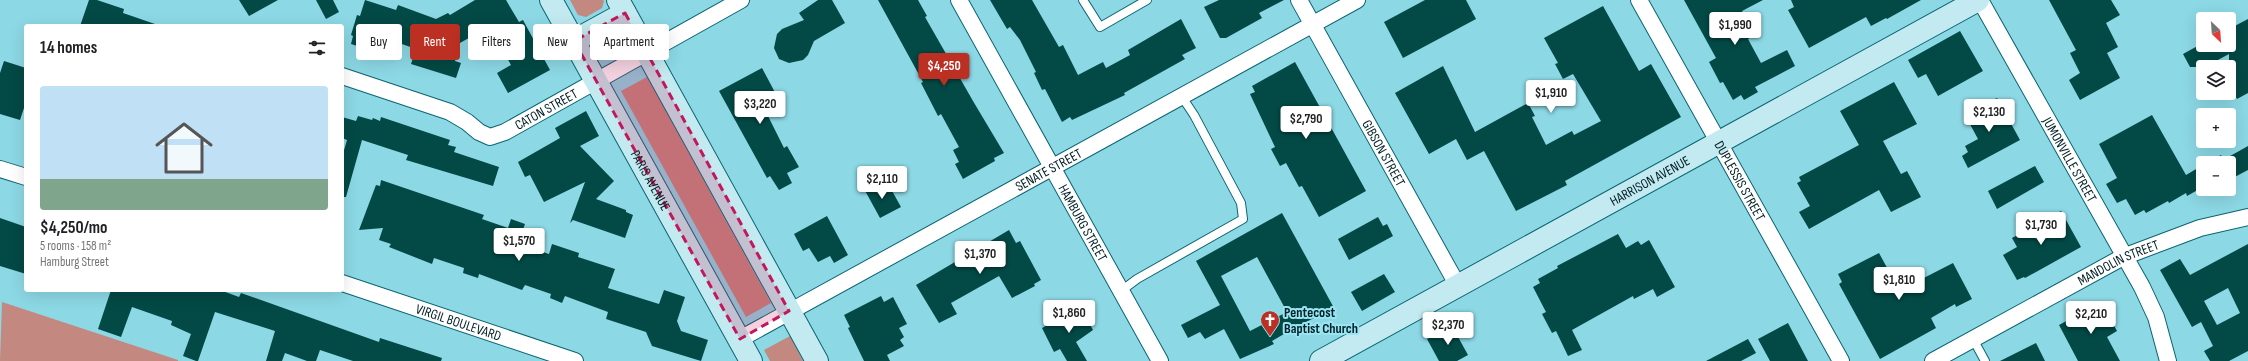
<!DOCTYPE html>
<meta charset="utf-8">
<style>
:root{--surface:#fff;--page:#f6f6f6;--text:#202124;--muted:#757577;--accent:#bc2f23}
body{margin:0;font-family:"Sofia Sans Condensed",sans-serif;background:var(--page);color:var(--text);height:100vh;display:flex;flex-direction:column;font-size:15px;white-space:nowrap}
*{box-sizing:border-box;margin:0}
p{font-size:13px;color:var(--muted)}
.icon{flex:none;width:22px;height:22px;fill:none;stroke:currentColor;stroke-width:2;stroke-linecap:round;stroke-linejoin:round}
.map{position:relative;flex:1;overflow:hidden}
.panel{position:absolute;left:24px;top:24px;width:320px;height:268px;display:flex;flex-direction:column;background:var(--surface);border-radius:4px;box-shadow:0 4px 16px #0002}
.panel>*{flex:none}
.guide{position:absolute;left:356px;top:24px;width:380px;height:36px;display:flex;gap:8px}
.needle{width:26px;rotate:155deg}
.tools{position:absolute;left:2196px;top:12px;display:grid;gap:8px}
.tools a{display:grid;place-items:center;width:40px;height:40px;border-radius:4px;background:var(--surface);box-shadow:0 4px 16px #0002;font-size:20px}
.price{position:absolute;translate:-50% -34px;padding:0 9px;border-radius:4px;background:#fff;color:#222;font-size:13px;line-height:26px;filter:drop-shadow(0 1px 2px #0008)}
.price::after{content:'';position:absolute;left:50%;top:24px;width:12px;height:9px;margin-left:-6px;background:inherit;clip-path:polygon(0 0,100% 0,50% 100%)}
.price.active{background:var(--accent);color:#fff}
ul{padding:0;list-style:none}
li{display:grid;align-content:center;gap:8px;height:212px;padding:0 16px}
li span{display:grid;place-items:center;height:124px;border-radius:4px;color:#555}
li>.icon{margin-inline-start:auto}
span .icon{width:72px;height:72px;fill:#fffc;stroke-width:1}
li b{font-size:17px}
h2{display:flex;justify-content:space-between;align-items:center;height:48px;padding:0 16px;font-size:17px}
.pill{padding:0 14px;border-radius:4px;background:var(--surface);box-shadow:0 4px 16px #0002;font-size:14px;line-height:36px}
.pill.active{background:var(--accent);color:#fff}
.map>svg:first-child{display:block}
.green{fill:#c3887f}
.building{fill:#034945;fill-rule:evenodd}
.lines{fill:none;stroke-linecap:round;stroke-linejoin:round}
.lane-casing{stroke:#0a6470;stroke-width:10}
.street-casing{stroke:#0a6470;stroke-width:18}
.secondary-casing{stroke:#0a6470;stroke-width:24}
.lane{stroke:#fff;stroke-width:8}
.street{stroke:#fff;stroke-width:16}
.secondary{stroke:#c3eaf0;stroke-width:22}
.marked{fill:#c2185b;fill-opacity:0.2;stroke:#c2185b;stroke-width:3;stroke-dasharray:8 5;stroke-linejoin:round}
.labels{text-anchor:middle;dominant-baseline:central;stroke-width:4;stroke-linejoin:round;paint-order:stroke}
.street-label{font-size:14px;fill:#002025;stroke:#99e5f3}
.poi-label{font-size:14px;font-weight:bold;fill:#002025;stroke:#99e5f3;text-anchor:start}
</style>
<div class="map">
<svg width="2248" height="361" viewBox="0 0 2248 361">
<rect width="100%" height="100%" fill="#8cd8e5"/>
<g class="green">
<polygon points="570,0 603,0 604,1 602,8 586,17 578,15"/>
<polygon points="615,35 623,36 628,44 602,58 598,51 599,44"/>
<polygon points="647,77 771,303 746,317 621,91"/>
<polygon points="2,302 178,360 178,361 0,361"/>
<polygon points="790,336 803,361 770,361 764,350"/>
</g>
<g class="building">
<polygon points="89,0 97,0 124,9 123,13 155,24 155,26 80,26"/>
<polygon points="239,0 278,0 249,16"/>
<polygon points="316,0 333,0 339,12 326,19"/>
<polygon points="365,0 396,10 398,5 436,19 448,13 450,15 475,0 506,0 519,22 523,20 550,70 508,93 497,73 511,65 490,26 460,43 455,61 461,63 456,78 411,64 416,49 379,36 373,51 351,44 353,36 351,35 357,15 360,16"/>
<polygon points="818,0 832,0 845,23 814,41 808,55 803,60 789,63 779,59 774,48 777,34 782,29 804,20 799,13"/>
<polygon points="878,0 918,0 927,16 925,17 973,101 1004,153 994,158 995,161 963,179 955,164 959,162 953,150 959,147 941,114 938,116 921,83 923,82"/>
<polygon points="990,0 1032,0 1059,47 1063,45 1078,75 1103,62 1106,68 1130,55 1128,50 1181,19 1196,48 1182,55 1185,59 1124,93 1125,95 1072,120 1070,117 1062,122 1045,89 1042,90 1034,73 1036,72 1020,40 1010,27 1007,29"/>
<polygon points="1219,0 1284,0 1259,13 1262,18 1226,38 1220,38 1204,7"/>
<polygon points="1425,0 1466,0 1476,19 1403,58 1384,22"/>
<polygon points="1684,0 1763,0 1742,11 1755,35 1748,39 1761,63 1787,50 1795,66 1755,87 1758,92 1744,100 1741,95 1733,100 1723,82 1720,83 1709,62 1716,58"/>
<polygon points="1791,0 1921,0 1887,19 1886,18 1871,26 1866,17 1809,48 1788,10 1794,7"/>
<polygon points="2049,0 2111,0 2120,15 2106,23 2118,47 2107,53 2120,78 2080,100 2069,80 2080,73 2070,53 2076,50"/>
<polygon points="1603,6 1639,71 1651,64 1681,117 1565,181 1567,185 1516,211 1484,151 1467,160 1456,139 1429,154 1395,93 1443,66 1475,132 1528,103 1535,116 1532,117 1546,145 1572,131 1574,135 1601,121 1573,74 1563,79 1555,64 1558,63 1544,38"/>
<polygon points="2248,19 2248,93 2237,99 2229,85 2229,54 2205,67 2190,67 2183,54 2203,43 2203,45 2229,45 2229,29"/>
<polygon points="1960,31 1983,71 1938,96 1926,74 1918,78 1908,60"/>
<polygon points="4,61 26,68 26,102 20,120 0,114 0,73"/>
<polygon points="1295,62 1366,191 1319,217 1302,186 1299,187 1286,163 1280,166 1271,149 1275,147 1250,94 1255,92 1252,86"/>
<polygon points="762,68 778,98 763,106 784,148 787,146 799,167 787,173 792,183 779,190 770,176 767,178 719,91"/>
<polygon points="1894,82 1917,124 1883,141 1901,174 1907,171 1921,197 1891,212 1879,190 1809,229 1799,212 1810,206 1797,183 1801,181 1799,177 1859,145 1840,111"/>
<polygon points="1997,98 2020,140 1968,168 1962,156 1968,152 1965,146 1978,139 1965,115"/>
<polygon points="586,111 599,136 580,146 614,181 596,199 626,210 626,212 633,215 625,238 573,220 570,223 585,182 544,202 530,175 525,177 518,162 560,138 555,128"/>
<polygon points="2152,115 2186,175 2203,165 2203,187 2187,196 2186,193 2169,203 2168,201 2146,213 2144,210 2135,215 2126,199 2117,203 2106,184 2117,178 2099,144"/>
<polygon points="358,116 372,120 373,118 380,121 381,117 450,140 448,145 456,147 454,152 499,167 493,186 406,160 408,155 362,140 346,197 342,197 342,157 347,140 342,138 342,117 356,121"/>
<polygon points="2248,146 2248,170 2229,180 2229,163 2207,163 2221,155 2223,160"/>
<polygon points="2035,166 2044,182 1997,209 1988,191"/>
<polygon points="381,180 484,215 482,219 508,228 511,219 525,224 518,244 549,254 552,244 579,253 578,257 615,269 608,288 659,304 664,290 685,297 677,321 681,331 708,340 701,361 652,346 646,332 606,319 608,312 565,296 562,303 550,298 551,294 525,285 522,290 479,274 478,278 463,273 464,268 434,258 432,264 389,247 391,244 379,240 383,228 359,230 376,185 380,186"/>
<polygon points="875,181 882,193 891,189 901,207 880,218 863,187"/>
<polygon points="2061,211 2081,247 2025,278 2024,277 2017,280 2003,255 2017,247 2012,238"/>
<path d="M1282,213L1334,308L1296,327L1272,341L1274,344L1240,359L1224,329L1205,339L1200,332L1188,338L1181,325L1220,305L1196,261ZM1257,257L1287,312L1250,331L1221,276Z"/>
<polygon points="827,216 848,255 834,263 830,256 818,262 809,248 803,251 794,234"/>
<polygon points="1378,217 1383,226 1387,224 1393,236 1349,260 1338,239"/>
<polygon points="0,218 26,227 26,274 0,266"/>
<polygon points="1009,230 1016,243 1020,241 1041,280 1034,284 1035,286 1012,298 999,276 951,303 957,314 939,323 916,285"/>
<polygon points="1618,234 1626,248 1638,241 1641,245 1649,240 1675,287 1657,297 1653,289 1634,299 1633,296 1572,330 1582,350 1568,356 1556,331 1552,333 1542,314 1546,312 1533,287 1540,283 1538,279 1558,268 1557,266"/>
<path d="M2248,244V351L2229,361H2210L2204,351L2213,346L2201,322L2192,327L2160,270L2180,259L2190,275ZM2228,288L2240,313L2217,325L2204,301Z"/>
<polygon points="1879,253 1891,275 1906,267 1914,283 1953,263 1972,299 1956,307 1955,304 1931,318 1936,328 1880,359 1839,284 1842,282 1838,274"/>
<polygon points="1384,274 1395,292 1362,311 1351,292"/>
<polygon points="111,290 220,290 239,297 241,293 379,342 380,338 442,358 441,361 353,361 320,350 316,361 307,361 285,353 282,361 266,361 275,331 215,312 198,361 196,361 183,356 191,334 171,325 172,321 132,307 121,337 98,329"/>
<polygon points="881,296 884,302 893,297 907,324 899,328 904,337 900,340 904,346 887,355 890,361 864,361 848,328 850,327 844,315"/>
<polygon points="2101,302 2117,331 2107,337 2120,361 2078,361 2059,325"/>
<polygon points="1084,305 1091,317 1087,319 1093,330 1076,342 1087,361 1067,361 1060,349 1054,352 1042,328"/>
<polygon points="1788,323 1808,361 1770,361 1758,339"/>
<polygon points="1452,326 1468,355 1457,361 1439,361 1427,339"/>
<polygon points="1748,339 1756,353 1741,361 1706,361"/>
<polygon points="2036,343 2045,361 2000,361"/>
</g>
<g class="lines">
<defs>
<g id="lane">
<polyline points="1083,0 1100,27 1147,0"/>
<polyline points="1121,291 1137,279 1243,219 1241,203 1194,115 1182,97"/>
<polyline points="1973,339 1985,361"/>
</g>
<g id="street">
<path id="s1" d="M959,0L1160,361"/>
<path id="s2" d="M1299,0L1458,286"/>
<path id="s3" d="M1639,0L1841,361"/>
<path id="s4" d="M1980,0L2142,287L2156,317L2168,361"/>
<path id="s5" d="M342,76L450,112L467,122L479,132L490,137L505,132L741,0"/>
<polyline points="0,169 26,177"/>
<path id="s6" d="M342,283L575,361"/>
<path id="s7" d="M740,339L1357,0"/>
<path id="s8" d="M1933,361L2123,257L2200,228L2248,217"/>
</g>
<g id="secondary">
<path id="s9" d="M551,0L751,361"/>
<polyline points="618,0 817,361"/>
<polyline points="574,41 625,13"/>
<path id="s10" d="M1321,361L1978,0"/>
</g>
</defs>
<use href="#lane" class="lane-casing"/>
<use href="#street" class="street-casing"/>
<use href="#secondary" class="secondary-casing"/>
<use href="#lane" class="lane"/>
<use href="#street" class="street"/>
<use href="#secondary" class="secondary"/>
</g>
<path class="marked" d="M625,13L789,311L740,339L574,41Z"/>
<defs>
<symbol id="church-pin" viewBox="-11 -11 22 30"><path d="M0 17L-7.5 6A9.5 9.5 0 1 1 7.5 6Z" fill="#bc2f23" stroke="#99e5f3"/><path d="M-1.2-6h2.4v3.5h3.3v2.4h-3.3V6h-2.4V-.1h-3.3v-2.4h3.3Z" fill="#fff"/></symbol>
</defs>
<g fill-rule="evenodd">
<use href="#church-pin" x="1259" y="309" width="22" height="30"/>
</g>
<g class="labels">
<g class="street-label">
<text stroke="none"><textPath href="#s5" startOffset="224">CATON STREET</textPath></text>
<text stroke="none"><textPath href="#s2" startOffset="175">GIBSON STREET</textPath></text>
<text stroke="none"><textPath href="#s4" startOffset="183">JUMONVILLE STREET</textPath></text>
<text stroke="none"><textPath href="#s7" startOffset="352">SENATE STREET</textPath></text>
<text stroke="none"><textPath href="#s9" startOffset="206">PARIS AVENUE</textPath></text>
<text stroke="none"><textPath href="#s10" startOffset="375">HARRISON AVENUE</textPath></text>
<text stroke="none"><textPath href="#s3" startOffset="207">DUPLESSIS STREET</textPath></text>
<text stroke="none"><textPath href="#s1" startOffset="255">HAMBURG STREET</textPath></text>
<text stroke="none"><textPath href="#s8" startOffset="210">MANDOLIN STREET</textPath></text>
<text stroke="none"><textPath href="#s6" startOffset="123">VIRGIL BOULEVARD</textPath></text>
</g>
<g class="poi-label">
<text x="1284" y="312">Pentecost<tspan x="1284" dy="16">Baptist Church</tspan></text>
</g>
</g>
</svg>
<div class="tools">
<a><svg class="needle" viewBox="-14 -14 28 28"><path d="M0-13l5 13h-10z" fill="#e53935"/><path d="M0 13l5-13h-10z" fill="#757577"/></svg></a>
<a><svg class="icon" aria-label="layers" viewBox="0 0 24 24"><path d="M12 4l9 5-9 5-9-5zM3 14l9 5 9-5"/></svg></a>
<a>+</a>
<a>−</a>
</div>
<b class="price" style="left:1735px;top:46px">$1,990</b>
<b class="price active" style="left:944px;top:87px">$4,250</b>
<b class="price" style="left:1551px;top:114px">$1,910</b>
<b class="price" style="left:760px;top:125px">$3,220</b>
<b class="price" style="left:1989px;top:133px">$2,130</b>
<b class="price" style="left:1306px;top:140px">$2,790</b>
<b class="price" style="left:882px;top:200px">$2,110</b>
<b class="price" style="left:2041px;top:246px">$1,730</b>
<b class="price" style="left:519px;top:262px">$1,570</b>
<b class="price" style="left:980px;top:275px">$1,370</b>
<b class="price" style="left:1899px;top:301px">$1,810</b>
<b class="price" style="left:1069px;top:334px">$1,860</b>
<b class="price" style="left:2091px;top:335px">$2,210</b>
<b class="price" style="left:1448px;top:346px">$2,370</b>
<div class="guide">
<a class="pill">Buy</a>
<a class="pill active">Rent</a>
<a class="pill">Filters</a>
<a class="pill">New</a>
<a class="pill">Apartment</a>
</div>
<section class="panel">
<h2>14 homes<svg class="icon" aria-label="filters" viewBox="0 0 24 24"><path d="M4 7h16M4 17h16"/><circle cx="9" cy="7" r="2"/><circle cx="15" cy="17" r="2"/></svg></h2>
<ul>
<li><span style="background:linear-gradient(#bfe0f5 75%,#7fa58c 0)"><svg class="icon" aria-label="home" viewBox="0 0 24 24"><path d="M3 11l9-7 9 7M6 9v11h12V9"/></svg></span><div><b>$4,250/mo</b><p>5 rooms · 158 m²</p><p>Hamburg Street</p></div></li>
</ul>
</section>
</div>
